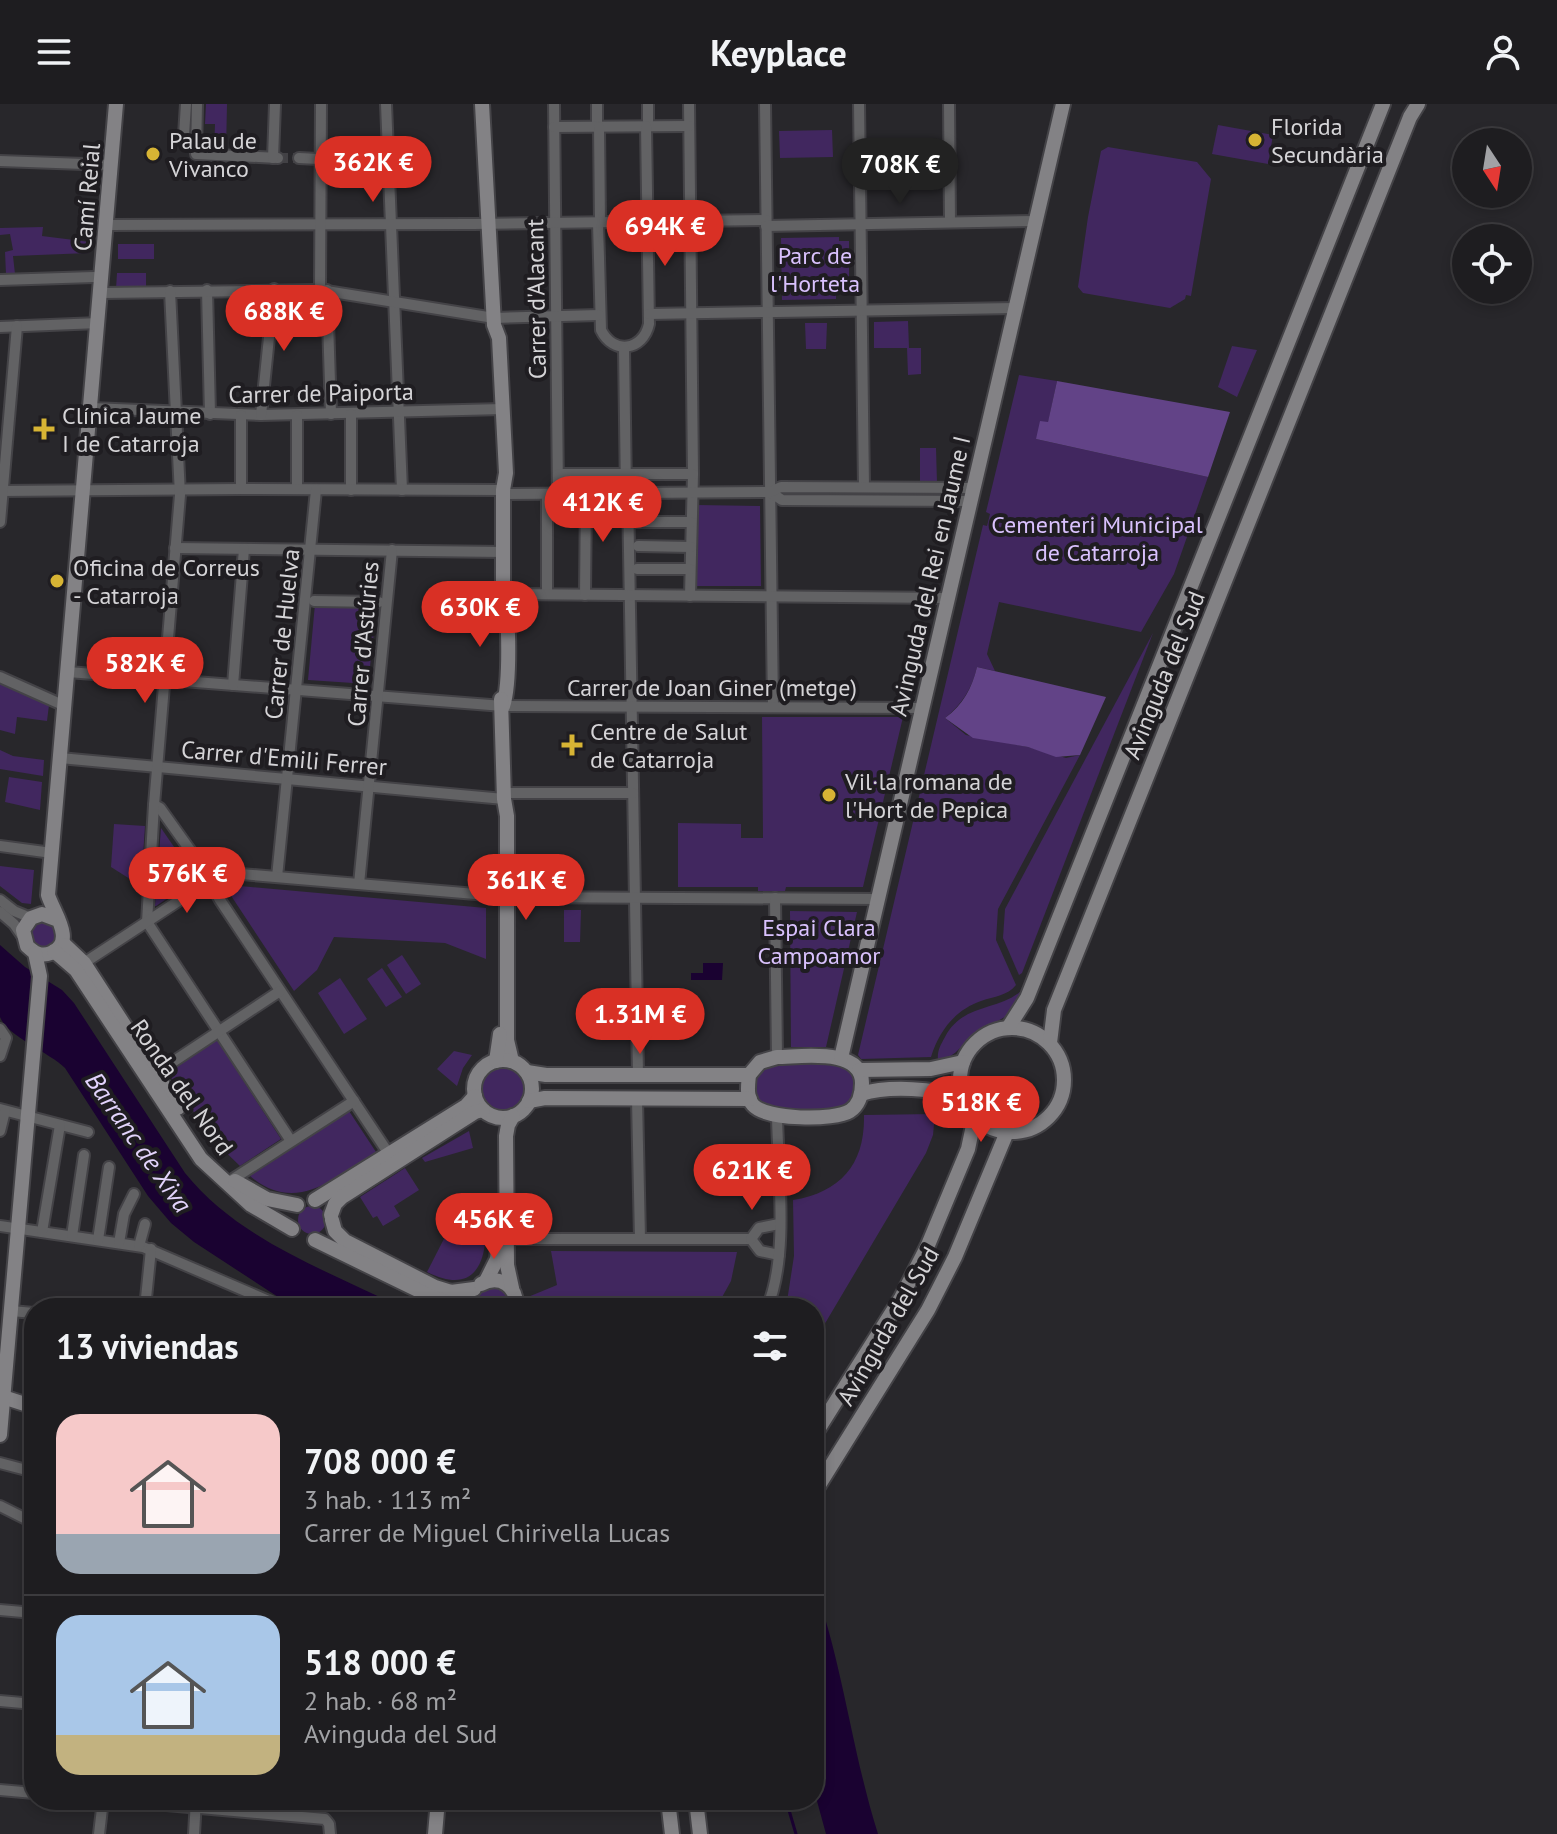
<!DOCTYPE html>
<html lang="es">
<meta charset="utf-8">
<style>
:root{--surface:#1e1d20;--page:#2b2a2d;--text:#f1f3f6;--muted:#a1a2a5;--line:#3c3b3e;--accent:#d93025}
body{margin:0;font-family:"PT Sans",sans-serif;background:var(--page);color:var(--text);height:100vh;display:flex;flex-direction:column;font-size:30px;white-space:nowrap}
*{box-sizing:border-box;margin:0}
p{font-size:26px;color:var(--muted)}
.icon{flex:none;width:44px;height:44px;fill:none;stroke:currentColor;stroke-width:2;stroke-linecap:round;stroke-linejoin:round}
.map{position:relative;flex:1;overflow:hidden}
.panel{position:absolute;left:24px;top:1194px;width:800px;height:512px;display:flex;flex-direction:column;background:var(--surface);border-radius:32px;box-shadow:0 4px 12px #0003,0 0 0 2px var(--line)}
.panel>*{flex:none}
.needle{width:52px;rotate:168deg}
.controls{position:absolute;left:1452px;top:24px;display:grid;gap:16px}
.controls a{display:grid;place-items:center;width:80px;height:80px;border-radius:50%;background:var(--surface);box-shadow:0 4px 12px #0003,0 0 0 2px var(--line);font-size:40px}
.price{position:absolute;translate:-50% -68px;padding:0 18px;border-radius:28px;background:var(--accent);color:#fff;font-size:26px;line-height:52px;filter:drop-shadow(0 2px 4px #0008)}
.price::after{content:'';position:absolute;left:50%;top:48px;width:24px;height:18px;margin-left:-12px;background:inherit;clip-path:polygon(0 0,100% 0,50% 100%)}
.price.current{background:#222;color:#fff}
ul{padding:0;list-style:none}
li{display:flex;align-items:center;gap:24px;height:200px;padding:0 32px}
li+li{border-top:2px solid var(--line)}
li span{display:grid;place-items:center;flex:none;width:224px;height:160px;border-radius:24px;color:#555}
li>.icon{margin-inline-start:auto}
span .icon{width:96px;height:96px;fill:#fffc;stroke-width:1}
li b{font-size:34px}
h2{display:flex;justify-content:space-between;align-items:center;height:96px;padding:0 32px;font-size:34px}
header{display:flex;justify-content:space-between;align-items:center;height:104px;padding:0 32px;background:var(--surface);font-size:36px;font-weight:700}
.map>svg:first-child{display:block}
.green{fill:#41275f}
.forest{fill:#624387}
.water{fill:#1a0231}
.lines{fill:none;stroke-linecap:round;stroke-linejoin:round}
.stream{stroke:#1a0231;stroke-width:3}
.street-tunnel{stroke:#424145;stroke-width:10;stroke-dasharray:10 5;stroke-linecap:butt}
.street-casing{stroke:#444347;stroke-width:14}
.secondary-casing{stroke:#444347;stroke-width:18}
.street{stroke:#626264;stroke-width:10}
.secondary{stroke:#838285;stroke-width:14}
.poi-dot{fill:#d7b434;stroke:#1f1d21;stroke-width:3}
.labels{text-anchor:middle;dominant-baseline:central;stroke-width:8;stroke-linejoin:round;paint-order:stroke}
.poi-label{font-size:24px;fill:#d5d4d7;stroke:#1f1d21;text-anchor:start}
.street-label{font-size:24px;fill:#d5d4d7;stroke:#1f1d21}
.park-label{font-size:24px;fill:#d9c1fd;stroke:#1f1d21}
.water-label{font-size:26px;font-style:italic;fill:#e3d4fc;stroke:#1f1d21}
</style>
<header><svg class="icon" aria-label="menu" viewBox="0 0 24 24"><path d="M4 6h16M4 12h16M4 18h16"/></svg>Keyplace<svg class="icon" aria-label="person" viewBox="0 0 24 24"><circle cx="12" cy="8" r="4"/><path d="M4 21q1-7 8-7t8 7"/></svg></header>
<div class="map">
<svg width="1557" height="1730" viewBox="0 0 1557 1730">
<rect width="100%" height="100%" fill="#28272b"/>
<g class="green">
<polygon points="206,0 227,0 226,48 214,48 215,20 205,20"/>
<polygon points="1218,21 1273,31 1268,60 1212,50"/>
<polygon points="832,26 833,53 780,54 779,27"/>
<polygon points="1108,43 1197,58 1211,75 1191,192 1186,191 1185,195 1170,204 1083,189 1078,183 1088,113 1101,47"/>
<polygon points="43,123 42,132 90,138 89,149 13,152 15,170 6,170 5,148 13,146 10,130 0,131 0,124"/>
<polygon points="839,133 839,137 849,137 849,189 836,189 836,195 782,196 781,134"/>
<rect x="118" y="140" width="36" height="15"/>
<polygon points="117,169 146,169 146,184 116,185"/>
<polygon points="908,217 909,244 921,244 921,270 908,271 907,244 874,244 874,218"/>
<polygon points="805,219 827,219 826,245 806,245"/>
<polygon points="1232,242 1257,246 1237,293 1218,283"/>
<path d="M1019,271L1057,277L1048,319L1036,335L1208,373L1174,470L1141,528L999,498L987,550L995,567L977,563C972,585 962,600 945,614L966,631L1028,643L1066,654L1080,651L998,805L996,836L1016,881C1007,892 995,892 981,897C955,906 939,927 931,953L861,955L858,951L983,421L987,422L990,410L986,408Z"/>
<polygon points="920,344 936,344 937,379 920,379"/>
<polygon points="697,401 760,402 761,482 697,482"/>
<polygon points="315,500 377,501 368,580 308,576"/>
<polygon points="1153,529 1022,869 1019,871 1003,834 1005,805"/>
<polygon points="0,579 49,601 47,617 17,613 15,630 0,626"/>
<polygon points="762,613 903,613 863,783 786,783 785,787 758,787 758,783 678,783 678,719 741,720 741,734 763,734"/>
<polygon points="0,646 13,652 44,656 43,672 0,665"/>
<polygon points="9,673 42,678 40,706 5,698"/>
<polygon points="114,720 145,722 141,782 111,763"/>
<polygon points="161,724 196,775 156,802 155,802"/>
<polygon points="0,762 34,766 31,800 22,799 0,782"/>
<polygon points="229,781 486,804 486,855 445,839 334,833 317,866 294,887 226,784"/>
<polygon points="564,806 581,806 580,838 564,838"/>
<polygon points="790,807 857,808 826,943 791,943"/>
<polygon points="34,817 54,818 59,837 46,846 31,840 29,826"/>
<polygon points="402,851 421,880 406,890 387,861"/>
<polygon points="382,864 402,893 386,903 367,875"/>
<polygon points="340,874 367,915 344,930 318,889"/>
<path d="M1020,888V897C1003,919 1001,913 979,927C963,937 958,953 938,957C937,947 940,942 945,933C962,900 996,907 1020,888Z"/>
<polygon points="217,936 281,1035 240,1062 211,1034 168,969"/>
<polygon points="454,947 472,951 463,964 457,982 437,965"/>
<path d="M836,958L847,962L857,975C855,983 856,993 850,999C838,1010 771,1009 759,998C746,985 757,962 773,959C793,956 816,959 836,958Z"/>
<circle cx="503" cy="985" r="23"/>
<path d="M349,1007L376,1048C335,1074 296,1111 250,1072Z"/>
<path d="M935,1010L933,1031L926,1049L814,1238V1204H786L794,1152L793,1096C841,1088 865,1060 864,1011Z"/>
<polygon points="469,1027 473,1044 425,1058 422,1054"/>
<polygon points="405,1064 419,1086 394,1102 400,1112 383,1122 377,1112 373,1114 360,1093"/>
<circle cx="312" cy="1116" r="14"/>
<path d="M450,1123H486C486,1164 471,1190 427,1168Z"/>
<polygon points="551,1147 737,1148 731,1177 716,1204 533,1204 528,1193 557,1181"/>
<path d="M492,1182C506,1185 510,1190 510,1204H477L478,1191Z"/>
</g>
<g class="forest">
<polygon points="1057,277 1230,308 1208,373 1036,335 1040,317 1048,318"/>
<path d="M977,563L1106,593L1080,651L1056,653L1028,643L973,634L945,614C963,601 972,584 977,563Z"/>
</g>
<g class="water">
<path d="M0,841L25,863L62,886L74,899L185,1069C240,1137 327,1166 402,1204H295L194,1138L171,1119L148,1092L65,964C50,949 7,932 0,913C0,899 0,857 0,841Z"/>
<polygon points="703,859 723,859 722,876 691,876 691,869 703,869"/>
<path d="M814,1480C843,1561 852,1648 878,1730H826L814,1686Z"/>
</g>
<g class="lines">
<polyline class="stream" points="786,1696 796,1730"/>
<polyline class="street-tunnel" points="278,54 299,54"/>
<defs>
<g id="street">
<polyline points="197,0 196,50 278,54"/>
<polyline points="386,0 402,386"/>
<polyline points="554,0 558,390"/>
<polyline points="597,0 597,23"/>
<polyline points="689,0 693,370 690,492"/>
<polyline points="765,0 773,603"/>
<polyline points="859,0 864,383"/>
<polyline points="949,0 950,118"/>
<polyline points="648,22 648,0"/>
<polyline points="554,23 689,22"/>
<polyline points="599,23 600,119"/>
<polyline points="184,31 186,0"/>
<polyline points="273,54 275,0"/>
<polyline points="299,54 318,55"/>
<polyline points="0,57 112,61"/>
<path d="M598,119L601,226C613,251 643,247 649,220L646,22"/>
<polyline points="107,121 473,120 766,116"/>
<polyline points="766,122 1035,117"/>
<polyline points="0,176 94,173"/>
<polyline points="207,186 210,310"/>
<polyline points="320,186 321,0"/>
<polyline points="327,186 331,310"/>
<polyline points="102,189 320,186 494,214 599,211"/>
<polyline points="649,210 1015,204"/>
<polyline points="0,223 99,219"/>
<polyline points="624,244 626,389"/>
<polyline points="91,304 261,311 503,305"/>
<polyline points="261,311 274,185"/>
<polyline points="558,370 693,370"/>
<polyline points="241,385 241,311"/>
<polyline points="297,385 297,311"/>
<polyline points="351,386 351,310"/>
<polyline points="0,387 241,385 503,386"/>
<polyline points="770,388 782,396 970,397"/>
<polyline points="628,389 638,971"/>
<polyline points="503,390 770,388 781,383 973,384"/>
<polyline points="547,390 547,490"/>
<polyline points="0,418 17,222"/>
<polyline points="636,418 691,418"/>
<polyline points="638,442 691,443"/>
<polyline points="175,444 504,448"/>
<polyline points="637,465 690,465"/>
<polyline points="503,490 947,494"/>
<polyline points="585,491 586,390"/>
<polyline points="314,497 379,498"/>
<polyline points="68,568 503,602 922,604"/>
<polyline points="0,573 65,602"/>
<polyline points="233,581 244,445"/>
<polyline points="60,654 504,695"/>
<polyline points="504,689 633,689"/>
<polyline points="154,701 160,704 200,760 220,796 389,1050"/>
<polyline points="0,742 52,749"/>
<polyline points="277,773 316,386"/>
<polyline points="359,780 392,446"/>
<polyline points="507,793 878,795"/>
<polyline points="775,794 777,953"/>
<polyline points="0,796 14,807 31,814"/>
<polyline points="0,808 14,820 23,833"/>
<polyline points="147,818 154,701 180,391 170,187"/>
<polyline points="147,818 291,1037"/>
<polyline points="84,859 209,777 229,769 499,792"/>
<polyline points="0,925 6,934 0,952"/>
<polyline points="156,969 280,887"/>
<polyline points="637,995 640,1135"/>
<polyline points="0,1005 88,1028"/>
<polyline points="0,1027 5,1007"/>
<polyline points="233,1075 354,997"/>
<polyline points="0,1122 143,1143 285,1204"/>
<polyline points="42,1128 60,1021"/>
<polyline points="72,1132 84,1051"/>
<polyline points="501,1135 751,1135"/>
<polyline points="751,1135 760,1147 779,1151"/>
<polyline points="751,1135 759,1124 779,1120"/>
<polyline points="98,1136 109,1063"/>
<polyline points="119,1139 124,1110 134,1090"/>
<polyline points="139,1142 145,1120"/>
<polyline points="145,1204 151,1145"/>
<path d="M767,1204C789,1152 778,1069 777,1012"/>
<polyline points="11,1207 34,1209"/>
<polyline points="0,1359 34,1368"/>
<polyline points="0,1402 34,1419"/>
<polyline points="0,1506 34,1509"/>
<polyline points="0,1597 34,1600"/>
<polyline points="0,1686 34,1689"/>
<polyline points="110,1696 325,1715 329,1720 330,1730"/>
<polyline points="99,1730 103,1696"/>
<polyline points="194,1730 196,1696"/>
</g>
<g id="secondary">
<path d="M482,0L494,221L499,234L506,369L503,386V490C510,512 510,581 503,602"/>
<polyline points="501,595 504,695 507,712 507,936 512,957"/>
<path d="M58,816L42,810L31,814L23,826L27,842C34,849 41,853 51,849C77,838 53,808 48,791L116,0"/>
<polyline points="65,841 84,859 178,1004"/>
<polyline points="54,847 76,866 201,1055 251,1101 292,1125"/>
<circle cx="1012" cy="976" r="52"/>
<polyline points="1008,924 1027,894 1383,0"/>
<polyline points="1050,939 1054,906 1410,13 1418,0"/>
<path d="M777,953C801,953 862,943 862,979C862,990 859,1001 850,1007C834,1017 766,1016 753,1001C746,993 748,981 749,971L760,958Z"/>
<polyline points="841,954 1063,0"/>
<circle cx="503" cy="985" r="29"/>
<polyline points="496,957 500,930"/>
<polyline points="859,966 931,965 963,958"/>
<polyline points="527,968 546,971 749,971"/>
<path d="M861,990C890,981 934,985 963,993"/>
<polyline points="529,997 545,994 750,995"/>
<polyline points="235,1077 267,1095 297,1101"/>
<polyline points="315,1096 466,1002 475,992"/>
<polyline points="331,1111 335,1100 342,1093 475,1008 483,1006"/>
<polyline points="332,1116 335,1127 345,1137 435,1183 451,1188 474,1185"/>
<polyline points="315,1136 430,1192 465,1204"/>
<polyline points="486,1177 497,1155 499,1132"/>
<path d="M481,1180C500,1170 518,1182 516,1204"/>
<polyline points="512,1184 507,1161 506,1032 508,1021 513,1012"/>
<polyline points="3,1293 34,1303"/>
<polyline points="0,1331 40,872 35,849"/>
<polyline points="814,1332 901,1194 928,1141 968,1045 975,1012"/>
<polyline points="814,1389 928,1206 955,1153 1007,1028"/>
<polyline points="668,1696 672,1730"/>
<polyline points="696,1696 700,1730"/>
<polyline points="435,1730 438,1696"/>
</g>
</defs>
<use href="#street" class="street-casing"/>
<use href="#secondary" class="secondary-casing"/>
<use href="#street" class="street"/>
<use href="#secondary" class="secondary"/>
</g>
<g class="poi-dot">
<circle cx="1255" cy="36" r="8"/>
<circle cx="153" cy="50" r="8"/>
<path d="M40 313h8v8h8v8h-8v8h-8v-8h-8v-8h8z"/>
<circle cx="57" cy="477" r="8"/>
<path d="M568 629h8v8h8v8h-8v8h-8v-8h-8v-8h8z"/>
<circle cx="829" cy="691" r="8"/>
</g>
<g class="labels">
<g class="poi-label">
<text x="1271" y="22">Florida<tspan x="1271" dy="28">Secundària</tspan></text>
<text x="169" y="36">Palau de<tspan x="169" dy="28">Vivanco</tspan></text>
<text x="62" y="311">Clínica Jaume<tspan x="62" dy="28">I de Catarroja</tspan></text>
<text x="73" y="463">Oficina de Correus<tspan x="73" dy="28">- Catarroja</tspan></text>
<text x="590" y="627">Centre de Salut<tspan x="590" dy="28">de Catarroja</tspan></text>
<text x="845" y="677">Vil·la romana de<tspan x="845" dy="28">l'Hort de Pepica</tspan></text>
</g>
<g class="street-label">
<text transform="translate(87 93) rotate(-85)">Camí Reial</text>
<text transform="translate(536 195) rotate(-91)">Carrer d'Alacant</text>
<text transform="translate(321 289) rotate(-1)">Carrer de Paiporta</text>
<text transform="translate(930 472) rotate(-77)">Avinguda del Rei en Jaume I</text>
<text transform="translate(282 530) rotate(-84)">Carrer de Huelva</text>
<text transform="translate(363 540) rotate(-85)">Carrer d'Astúries</text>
<text transform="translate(1164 571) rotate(-68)">Avinguda del Sud</text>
<text x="712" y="583">Carrer de Joan Giner (metge)</text>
<text transform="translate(284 654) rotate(5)">Carrer d'Emili Ferrer</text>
<text transform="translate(182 983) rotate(55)">Ronda del Nord</text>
<text transform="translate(888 1222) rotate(-60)">Avinguda del Sud</text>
</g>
<g class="park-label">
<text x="815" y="151">Parc de<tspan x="815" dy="28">l'Horteta</tspan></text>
<text x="1097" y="420">Cementeri Municipal<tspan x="1097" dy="28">de Catarroja</tspan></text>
<text x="819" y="823">Espai Clara<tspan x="819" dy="28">Campoamor</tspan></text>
</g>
<g class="water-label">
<text transform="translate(139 1038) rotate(55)">Barranc de Xiva</text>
</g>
</g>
</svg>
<div class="controls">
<a><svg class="needle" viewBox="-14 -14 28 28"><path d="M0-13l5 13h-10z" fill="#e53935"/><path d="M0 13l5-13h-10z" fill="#a1a2a5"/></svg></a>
<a><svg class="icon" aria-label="locate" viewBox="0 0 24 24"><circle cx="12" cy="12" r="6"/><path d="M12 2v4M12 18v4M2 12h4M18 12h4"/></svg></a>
</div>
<b class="price" style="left:373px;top:100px">362K €</b>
<b class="price current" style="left:900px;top:102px">708K €</b>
<b class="price" style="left:665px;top:164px">694K €</b>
<b class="price" style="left:284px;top:249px">688K €</b>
<b class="price" style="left:603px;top:440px">412K €</b>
<b class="price" style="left:480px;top:545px">630K €</b>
<b class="price" style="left:145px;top:601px">582K €</b>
<b class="price" style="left:187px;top:811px">576K €</b>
<b class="price" style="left:526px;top:818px">361K €</b>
<b class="price" style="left:640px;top:952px">1.31M €</b>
<b class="price" style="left:981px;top:1040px">518K €</b>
<b class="price" style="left:752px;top:1108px">621K €</b>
<b class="price" style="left:494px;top:1157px">456K €</b>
<section class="panel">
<h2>13 viviendas<svg class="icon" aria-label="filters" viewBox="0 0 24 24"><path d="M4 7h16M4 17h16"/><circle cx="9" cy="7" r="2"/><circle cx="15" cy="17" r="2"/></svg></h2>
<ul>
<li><span style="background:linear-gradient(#f6c9c9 75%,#9aa5b1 0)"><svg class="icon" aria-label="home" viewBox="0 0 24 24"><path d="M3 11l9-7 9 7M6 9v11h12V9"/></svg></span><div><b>708 000 €</b><p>3 hab. · 113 m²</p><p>Carrer de Miguel Chirivella Lucas</p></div></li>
<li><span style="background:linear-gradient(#a9c7e8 75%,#c2b280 0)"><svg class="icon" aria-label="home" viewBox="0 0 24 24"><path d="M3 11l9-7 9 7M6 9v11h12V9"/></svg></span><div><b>518 000 €</b><p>2 hab. · 68 m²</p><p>Avinguda del Sud</p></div></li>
</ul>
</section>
</div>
